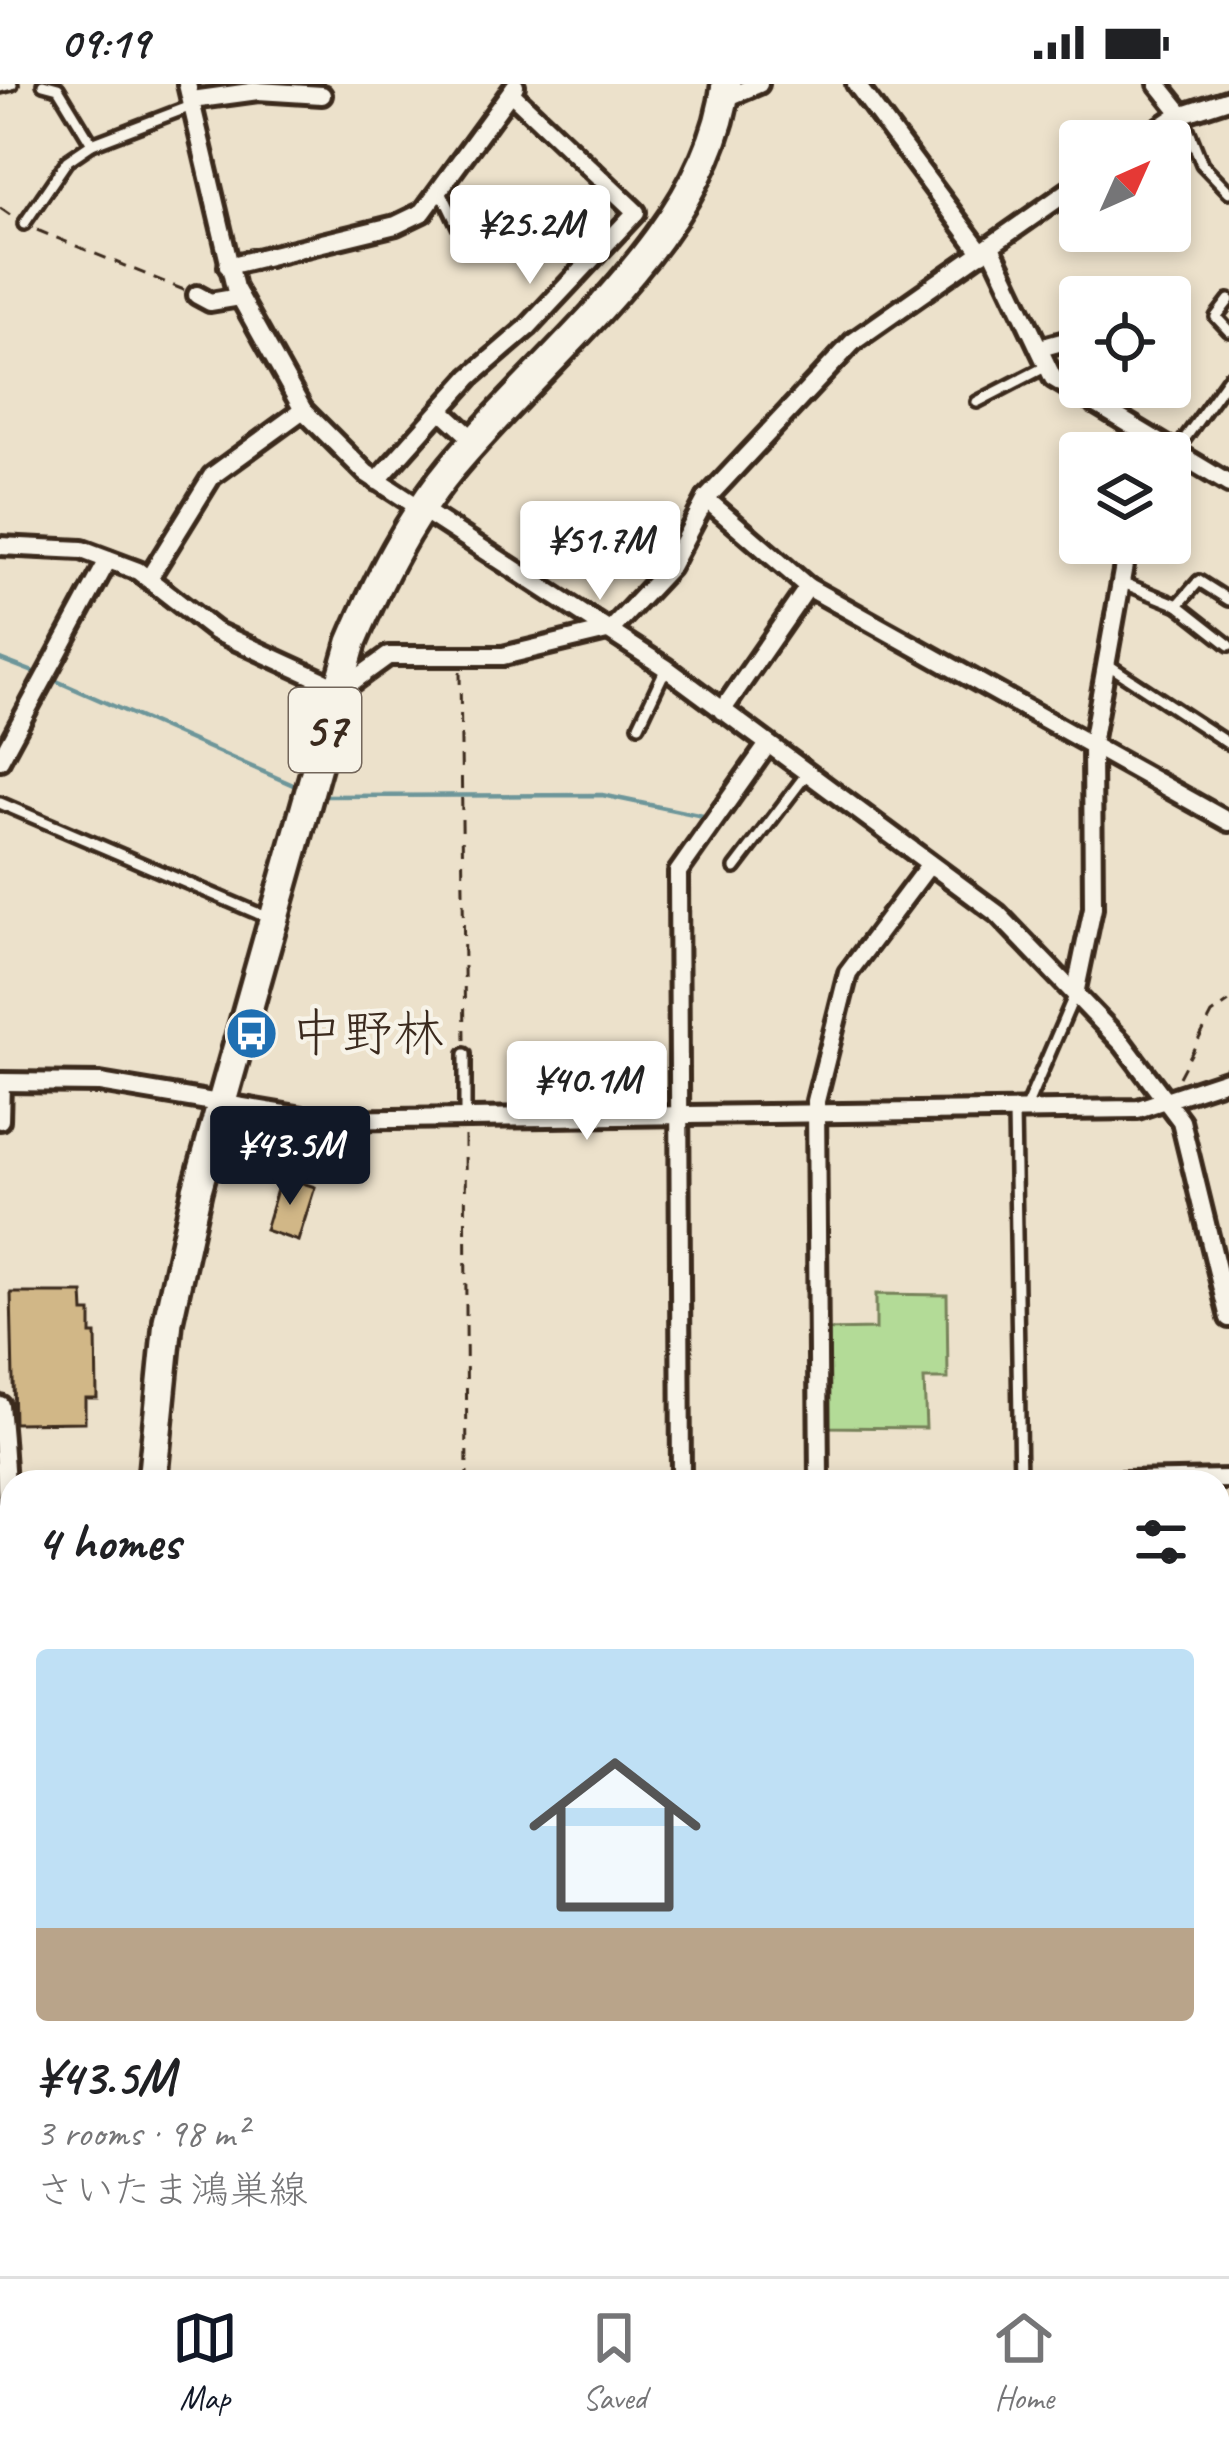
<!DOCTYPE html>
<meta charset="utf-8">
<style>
:root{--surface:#fff;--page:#f6f6f6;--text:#202124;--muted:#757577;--line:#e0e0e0;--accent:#111827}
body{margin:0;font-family:Caveat,"Klee One",sans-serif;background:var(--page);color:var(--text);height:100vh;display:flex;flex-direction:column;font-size:45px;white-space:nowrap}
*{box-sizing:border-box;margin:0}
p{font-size:39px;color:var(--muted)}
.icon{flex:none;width:66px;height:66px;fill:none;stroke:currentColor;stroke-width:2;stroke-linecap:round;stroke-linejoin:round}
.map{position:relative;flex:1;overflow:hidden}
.side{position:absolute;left:0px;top:1386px;width:1230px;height:807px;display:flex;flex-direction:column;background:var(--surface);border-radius:36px 36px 0 0;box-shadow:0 6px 18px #0003}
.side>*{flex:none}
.needle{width:78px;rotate:45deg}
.controls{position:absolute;left:1059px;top:36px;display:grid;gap:24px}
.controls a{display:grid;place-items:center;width:132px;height:132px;border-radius:12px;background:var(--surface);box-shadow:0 6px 18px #0003;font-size:60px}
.price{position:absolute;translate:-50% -102px;padding:0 27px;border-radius:12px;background:#fff;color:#222;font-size:39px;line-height:78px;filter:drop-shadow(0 3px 6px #0008)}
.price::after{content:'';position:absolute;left:50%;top:72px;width:36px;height:27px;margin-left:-18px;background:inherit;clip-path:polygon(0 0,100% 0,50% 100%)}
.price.active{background:var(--accent);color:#fff}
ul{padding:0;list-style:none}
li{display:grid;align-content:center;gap:24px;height:636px;padding:0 36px}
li+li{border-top:3px solid var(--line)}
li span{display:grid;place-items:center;height:372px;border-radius:12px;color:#555}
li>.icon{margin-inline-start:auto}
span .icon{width:216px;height:216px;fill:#fffc;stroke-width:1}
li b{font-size:51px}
h2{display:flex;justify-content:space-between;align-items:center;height:144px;padding:0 36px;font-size:51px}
.status{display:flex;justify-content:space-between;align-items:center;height:84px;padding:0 60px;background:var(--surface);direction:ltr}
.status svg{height:33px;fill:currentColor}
.menu{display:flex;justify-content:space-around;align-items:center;height:168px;border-top:3px solid var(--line);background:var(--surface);font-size:33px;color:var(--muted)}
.menu a{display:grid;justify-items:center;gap:6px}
.menu .active{color:var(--accent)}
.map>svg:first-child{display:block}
.built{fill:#e4d4b7}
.green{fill:#b3db97;stroke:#77825a;stroke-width:3}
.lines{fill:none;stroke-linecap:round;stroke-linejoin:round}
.stream{stroke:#6d969a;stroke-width:4.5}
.building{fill:#d1b787;stroke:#3b2a1e;stroke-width:3}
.service-casing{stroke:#3b2a1e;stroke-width:18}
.minor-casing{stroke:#3b2a1e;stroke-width:26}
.tertiary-casing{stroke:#3b2a1e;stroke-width:30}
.primary-casing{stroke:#3b2a1e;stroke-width:36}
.path{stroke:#3b2a1e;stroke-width:3;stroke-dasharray:12 9;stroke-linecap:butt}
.service{stroke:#f7f3e8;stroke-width:9}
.minor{stroke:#f7f3e8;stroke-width:16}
.tertiary{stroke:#f7f3e8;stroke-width:21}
.primary{stroke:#f7f3e8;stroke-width:27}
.labels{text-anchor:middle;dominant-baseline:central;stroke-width:9;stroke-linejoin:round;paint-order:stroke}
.shield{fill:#f7f3e8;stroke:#73665b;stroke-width:3}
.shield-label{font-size:48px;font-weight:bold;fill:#3b2a1e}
.poi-label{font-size:51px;fill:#3b2a1e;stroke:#f7f3e8;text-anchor:start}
</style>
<div class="status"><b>09:19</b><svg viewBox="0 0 49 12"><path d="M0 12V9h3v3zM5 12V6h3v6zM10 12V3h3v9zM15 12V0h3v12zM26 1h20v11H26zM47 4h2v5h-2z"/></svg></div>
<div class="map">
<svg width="1229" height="2192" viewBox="0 0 1229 2192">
<rect width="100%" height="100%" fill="#ece1cb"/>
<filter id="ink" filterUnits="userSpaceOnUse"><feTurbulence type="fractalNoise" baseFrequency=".00833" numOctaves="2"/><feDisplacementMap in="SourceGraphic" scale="24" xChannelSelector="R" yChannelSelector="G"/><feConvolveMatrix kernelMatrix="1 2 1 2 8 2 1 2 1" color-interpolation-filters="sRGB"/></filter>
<g filter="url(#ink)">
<polygon class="built" points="616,2181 774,2181 780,2192 614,2192"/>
<polygon class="green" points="876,1210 947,1211 948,1295 924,1295 926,1344 823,1343 825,1246 876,1245"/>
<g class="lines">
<g class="stream">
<polyline points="0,575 41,591"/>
<polyline points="52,595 300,704"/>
<polyline points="321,712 602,711 703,732"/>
</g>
</g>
<g class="building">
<polygon points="281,1092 315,1103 298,1157 265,1146"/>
<polygon points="11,1209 83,1209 84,1228 91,1228 91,1250 96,1250 97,1314 85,1314 85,1338 14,1339"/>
</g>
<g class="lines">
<defs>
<g id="service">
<polyline points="43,0 58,4 92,60 194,21"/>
<polyline points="0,3 12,0"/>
<polyline points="1182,30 1202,80 1229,108"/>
<polyline points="442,109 469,165"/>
<polyline points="24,140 67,77 92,60"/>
<polyline points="1229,216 1216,233 1229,247"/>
<polyline points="977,318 1047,282"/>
<polyline points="1176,367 1229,293"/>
<polyline points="1121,498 1178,521 1199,497 1229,516"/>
<polyline points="1178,521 1229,561"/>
<polyline points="1104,578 1229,660"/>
<polyline points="639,641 666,584"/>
<polyline points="0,719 271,835"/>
<polyline points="735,784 805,692"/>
<polyline points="465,970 465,1034"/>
<polyline points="1025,1026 1075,910"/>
<polyline points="1014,1027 1020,1398"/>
<polyline points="1218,1524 1229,1522"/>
<polyline points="1218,1586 1229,1584"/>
<polyline points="1218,1642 1229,1674"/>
<polyline points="1218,2084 1229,2094"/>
<polyline points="108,2181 110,2192"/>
</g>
<g id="minor">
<polyline points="187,0 235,204 303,326 366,389 666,584 998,830 1123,960 1181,1037 1229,1234"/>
<polyline points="856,0 982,169"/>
<polyline points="1158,0 1182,30"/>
<polyline points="724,15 759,0"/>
<polyline points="192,16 258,7 322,11"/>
<polyline points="1140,57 1177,32 1229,15"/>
<polyline points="991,163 1053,294 1229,400"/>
<polyline points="228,182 396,141 423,128 515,2"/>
<polyline points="197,211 210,218 240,213"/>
<polyline points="1040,264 1080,253"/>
<polyline points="441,326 474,356"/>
<polyline points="377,397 470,293 528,243 636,128 511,9"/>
<polyline points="706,415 808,503 1229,738"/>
<polyline points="0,462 82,466 138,487 215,547 337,603 348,601 388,572 503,572 611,546 670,483 706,415 853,258 1080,99"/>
<polyline points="149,494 212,392 303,326"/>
<polyline points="722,627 808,503"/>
<polyline points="0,676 108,476"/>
<polyline points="1075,910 1093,824 1092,660 1128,459"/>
<polyline points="0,998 100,999 321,1036 1138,1025 1229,995"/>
<polyline points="0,1036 1,998"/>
<path d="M0,1321C13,1456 10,1591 10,1727C10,1777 4,1824 9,1874"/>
<polyline points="681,1398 678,788 766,663"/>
<polyline points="819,1398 816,1017 848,889 929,781"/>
<polyline points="1073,1398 1229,1395"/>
<polyline points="1218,1752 1229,1772"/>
<polyline points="412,2181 414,2192"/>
<polyline points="792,2181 797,2192"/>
<polyline points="593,2192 595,2181"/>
</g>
<g id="tertiary">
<polyline points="1218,1743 1229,1741"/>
<polyline points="1068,2181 1075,2192"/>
</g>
<g id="primary">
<path d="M152,1398L168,1237L197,1106L352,558C379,495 409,435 452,383C544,271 709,149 726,0"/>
<polyline points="264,2181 266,2192"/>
</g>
</defs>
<use href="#service" class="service-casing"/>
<use href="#minor" class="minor-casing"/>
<use href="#tertiary" class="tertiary-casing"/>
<use href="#primary" class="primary-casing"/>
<g class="path">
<polyline points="0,124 13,133"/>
<polyline points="37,146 184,206"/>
<polyline points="460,588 465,956"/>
<polyline points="1179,993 1212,930 1229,918"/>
<polyline points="465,1052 467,1398"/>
<polyline points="1218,1959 1229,1953"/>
</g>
<use href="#service" class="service"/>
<use href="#minor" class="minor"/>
<use href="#tertiary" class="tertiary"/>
<use href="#primary" class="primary"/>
</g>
</g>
<defs>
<symbol id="bus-disc" viewBox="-11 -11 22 22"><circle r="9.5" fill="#1f6fb2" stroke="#f7f3e8"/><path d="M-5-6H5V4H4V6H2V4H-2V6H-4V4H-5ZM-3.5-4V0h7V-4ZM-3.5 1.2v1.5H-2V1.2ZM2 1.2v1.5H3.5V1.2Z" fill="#fff"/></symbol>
</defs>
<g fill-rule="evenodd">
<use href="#bus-disc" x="222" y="920" width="59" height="59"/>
</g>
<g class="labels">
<rect class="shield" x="289" y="604" width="72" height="84" rx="9"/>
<g class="shield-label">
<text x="325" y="646">57</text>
</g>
<g class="poi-label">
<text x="291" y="949">中野林</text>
</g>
</g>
</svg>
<div class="controls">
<a><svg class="needle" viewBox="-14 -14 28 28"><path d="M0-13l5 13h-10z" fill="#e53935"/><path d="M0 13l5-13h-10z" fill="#757577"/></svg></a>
<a><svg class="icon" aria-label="locate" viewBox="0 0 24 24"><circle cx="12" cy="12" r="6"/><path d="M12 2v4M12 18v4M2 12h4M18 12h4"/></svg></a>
<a><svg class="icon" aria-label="layers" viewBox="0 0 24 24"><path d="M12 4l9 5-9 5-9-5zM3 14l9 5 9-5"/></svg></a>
</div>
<b class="price" style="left:530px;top:203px">¥25.2M</b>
<b class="price" style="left:600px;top:519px">¥51.7M</b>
<b class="price" style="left:587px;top:1059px">¥40.1M</b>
<b class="price active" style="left:290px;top:1124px">¥43.5M</b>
<section class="side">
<h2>4 homes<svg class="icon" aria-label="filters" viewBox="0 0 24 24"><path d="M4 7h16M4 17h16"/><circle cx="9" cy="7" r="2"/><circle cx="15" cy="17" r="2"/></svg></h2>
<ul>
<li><span style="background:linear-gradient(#bfe0f5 75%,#b9a48a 0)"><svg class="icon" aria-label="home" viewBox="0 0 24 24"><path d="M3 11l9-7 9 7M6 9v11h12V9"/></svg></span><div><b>¥43.5M</b><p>3 rooms · 98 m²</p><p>さいたま鴻巣線</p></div></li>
</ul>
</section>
</div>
<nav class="menu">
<a class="active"><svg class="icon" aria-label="map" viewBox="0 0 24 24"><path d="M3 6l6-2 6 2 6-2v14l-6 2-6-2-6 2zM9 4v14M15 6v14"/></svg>Map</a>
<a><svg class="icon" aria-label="saved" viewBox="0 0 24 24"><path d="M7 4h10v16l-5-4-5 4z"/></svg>Saved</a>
<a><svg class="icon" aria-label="home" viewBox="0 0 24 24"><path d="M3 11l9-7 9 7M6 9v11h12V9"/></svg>Home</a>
</nav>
